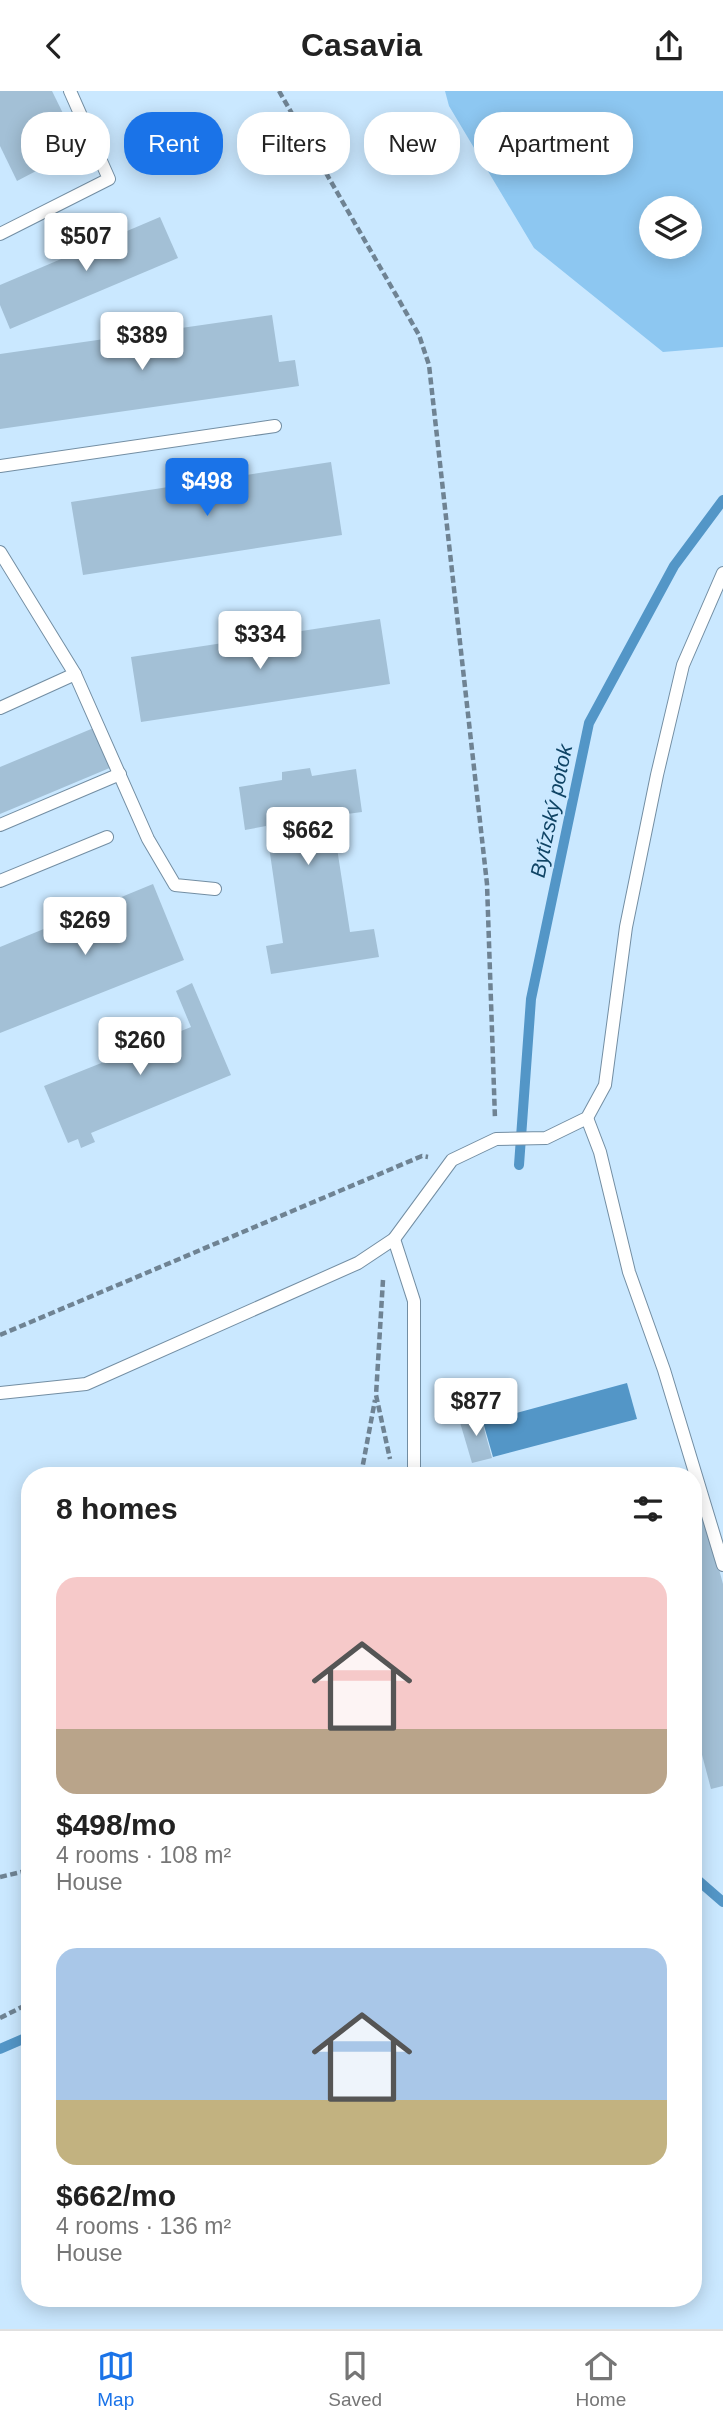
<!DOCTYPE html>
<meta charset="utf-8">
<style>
:root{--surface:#fff;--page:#f6f6f6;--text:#222;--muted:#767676;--line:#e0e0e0;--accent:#1a73e8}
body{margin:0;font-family:Arial,sans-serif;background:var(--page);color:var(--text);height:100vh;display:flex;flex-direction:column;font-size:26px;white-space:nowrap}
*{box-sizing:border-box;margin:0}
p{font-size:23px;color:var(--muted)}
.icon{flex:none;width:38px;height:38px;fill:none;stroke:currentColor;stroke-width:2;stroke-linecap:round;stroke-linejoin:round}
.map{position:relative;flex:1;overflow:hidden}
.panel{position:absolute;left:21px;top:1376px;width:681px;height:840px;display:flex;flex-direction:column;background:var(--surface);border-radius:28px;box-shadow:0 4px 18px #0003}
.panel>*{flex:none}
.top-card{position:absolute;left:21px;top:21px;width:682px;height:63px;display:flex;gap:14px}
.controls{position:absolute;left:639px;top:105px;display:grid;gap:14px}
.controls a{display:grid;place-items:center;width:63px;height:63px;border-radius:50%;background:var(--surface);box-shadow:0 4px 18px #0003;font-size:35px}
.price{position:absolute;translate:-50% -60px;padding:0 16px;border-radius:7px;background:#fff;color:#222;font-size:23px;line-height:46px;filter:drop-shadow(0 2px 4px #0008)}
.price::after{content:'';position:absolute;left:50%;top:42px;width:21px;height:16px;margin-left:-10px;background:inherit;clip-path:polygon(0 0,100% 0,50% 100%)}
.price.active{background:var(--accent);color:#fff}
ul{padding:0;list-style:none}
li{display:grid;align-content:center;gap:14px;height:371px;padding:0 35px}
li span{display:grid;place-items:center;height:217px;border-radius:21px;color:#555}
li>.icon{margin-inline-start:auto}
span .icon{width:126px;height:126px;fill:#fffc;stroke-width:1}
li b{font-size:30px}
h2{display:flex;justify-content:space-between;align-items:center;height:84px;padding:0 35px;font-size:30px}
.tag{padding:0 24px;border-radius:28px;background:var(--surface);box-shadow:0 4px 18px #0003;font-size:24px;line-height:63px}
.tag.active{background:var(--accent);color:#fff}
header{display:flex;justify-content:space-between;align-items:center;height:91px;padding:0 35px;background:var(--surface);font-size:32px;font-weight:700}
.tab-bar{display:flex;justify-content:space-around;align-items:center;height:98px;border-top:2px solid var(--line);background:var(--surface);font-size:19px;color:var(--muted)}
.tab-bar a{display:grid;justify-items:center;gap:4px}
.tab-bar .active{color:var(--accent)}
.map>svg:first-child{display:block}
.green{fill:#8dc7f1;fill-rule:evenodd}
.water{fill:#5396c7}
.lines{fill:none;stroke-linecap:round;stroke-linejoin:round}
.stream{stroke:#5396c7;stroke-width:10}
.building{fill:#a3c0d6}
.lane-casing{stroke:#738ea3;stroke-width:14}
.path{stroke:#6f8393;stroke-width:4.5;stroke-dasharray:7 3.5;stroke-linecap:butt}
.lane{stroke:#fff;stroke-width:12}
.labels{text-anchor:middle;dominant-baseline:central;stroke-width:5;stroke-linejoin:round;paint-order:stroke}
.water-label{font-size:21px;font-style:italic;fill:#0f4465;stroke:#cae8ff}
</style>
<header><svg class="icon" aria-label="back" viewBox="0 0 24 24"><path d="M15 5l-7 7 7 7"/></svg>Casavia<svg class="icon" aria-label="share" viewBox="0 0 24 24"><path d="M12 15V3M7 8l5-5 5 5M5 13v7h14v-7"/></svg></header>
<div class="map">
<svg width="723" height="2238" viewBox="0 0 723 2238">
<rect width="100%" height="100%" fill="#cae8ff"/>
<path class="green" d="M445,0H723V256L663,261L534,157L449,15ZM651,117H690V156H651Z"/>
<polygon class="water" points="627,1292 637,1328 493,1366 483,1331"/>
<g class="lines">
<g class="stream">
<polyline points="519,1074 531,908 589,632 674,475 723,409"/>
<polyline points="693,1785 723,1811"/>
<polyline points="0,1958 30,1945"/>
</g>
</g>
<g class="building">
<polygon points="0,0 52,0 80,57 17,90 0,55"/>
<polygon points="160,126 178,167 10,238 0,214 0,194"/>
<polygon points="272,224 279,271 295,269 299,295 0,338 0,263"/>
<polygon points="331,371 342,444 83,484 71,411"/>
<polygon points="380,528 390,593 141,631 131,566"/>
<polygon points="96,636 112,676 0,723 0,676"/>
<polygon points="310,677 312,685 356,678 362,721 332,725 350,841 374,838 379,866 271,883 266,855 283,852 266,735 245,739 239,696 282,689 282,681"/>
<polygon points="153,793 184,869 0,942 0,856"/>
<polygon points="192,892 231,984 91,1042 95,1051 81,1057 78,1048 68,1052 44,995 191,936 176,900"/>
<polygon points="480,1323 492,1367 472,1372 459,1328"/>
<polygon points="564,1377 576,1380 575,1384 557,1384 558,1378 564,1380"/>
<polygon points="697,1397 723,1493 723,1695 711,1698 701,1660 693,1662 693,1398"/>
</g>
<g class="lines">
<defs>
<g id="lane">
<polyline points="0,143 109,88 70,0"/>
<polyline points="0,375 275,335"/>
<polyline points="0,461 75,583 148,748 175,794 215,798"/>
<polyline points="0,617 75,583"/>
<polyline points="0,734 120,683"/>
<polyline points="0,790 107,746"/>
<polyline points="587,1027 600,1061 629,1181 664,1279 723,1474"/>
<polyline points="394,1148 414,1210 414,1384"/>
<polyline points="0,1302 86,1293 358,1172 394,1148 452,1069 496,1048 546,1047 587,1027 605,994 626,836 657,684 683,574 723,482"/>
</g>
</defs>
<use href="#lane" class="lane-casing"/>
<g class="path">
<polyline points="279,0 419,244 429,274 487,793 495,1028"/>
<polyline points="383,1189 376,1304 390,1368"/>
<polyline points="0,1244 422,1065 428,1066"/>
<polyline points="361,1384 375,1309"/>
<polyline points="0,1786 30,1779"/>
<polyline points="0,1927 30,1912"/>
</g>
<use href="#lane" class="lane"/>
</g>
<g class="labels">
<g class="water-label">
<text transform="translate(551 720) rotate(-78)">Bytízský potok</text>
</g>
</g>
</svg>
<div class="controls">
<a><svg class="icon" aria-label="layers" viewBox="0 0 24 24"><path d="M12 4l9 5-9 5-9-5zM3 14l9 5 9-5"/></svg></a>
</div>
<b class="price" style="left:86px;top:182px">$507</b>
<b class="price" style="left:142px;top:281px">$389</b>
<b class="price active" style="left:207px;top:427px">$498</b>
<b class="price" style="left:260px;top:580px">$334</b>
<b class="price" style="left:308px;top:776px">$662</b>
<b class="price" style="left:85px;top:866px">$269</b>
<b class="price" style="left:140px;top:986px">$260</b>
<b class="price" style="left:476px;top:1347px">$877</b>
<div class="top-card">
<a class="tag">Buy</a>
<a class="tag active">Rent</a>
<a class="tag">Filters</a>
<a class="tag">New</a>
<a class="tag">Apartment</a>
</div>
<section class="panel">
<h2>8 homes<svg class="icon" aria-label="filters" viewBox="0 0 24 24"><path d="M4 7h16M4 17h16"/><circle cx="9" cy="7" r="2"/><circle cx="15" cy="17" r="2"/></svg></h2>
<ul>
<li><span style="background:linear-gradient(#f6c9c9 70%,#b9a48a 0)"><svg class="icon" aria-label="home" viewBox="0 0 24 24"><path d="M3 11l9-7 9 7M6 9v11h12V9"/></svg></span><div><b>$498/mo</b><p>4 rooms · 108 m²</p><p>House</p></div></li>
<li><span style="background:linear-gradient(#a9c7e8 70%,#c2b280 0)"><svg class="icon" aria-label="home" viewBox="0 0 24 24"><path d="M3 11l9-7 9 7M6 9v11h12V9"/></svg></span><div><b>$662/mo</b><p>4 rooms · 136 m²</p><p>House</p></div></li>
</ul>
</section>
</div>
<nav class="tab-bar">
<a class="active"><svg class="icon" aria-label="map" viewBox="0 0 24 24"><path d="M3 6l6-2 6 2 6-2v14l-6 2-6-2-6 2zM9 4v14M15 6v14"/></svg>Map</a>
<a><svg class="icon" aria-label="saved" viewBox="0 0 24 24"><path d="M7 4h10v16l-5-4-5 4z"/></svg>Saved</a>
<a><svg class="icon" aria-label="home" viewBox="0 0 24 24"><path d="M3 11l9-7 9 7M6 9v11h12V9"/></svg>Home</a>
</nav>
